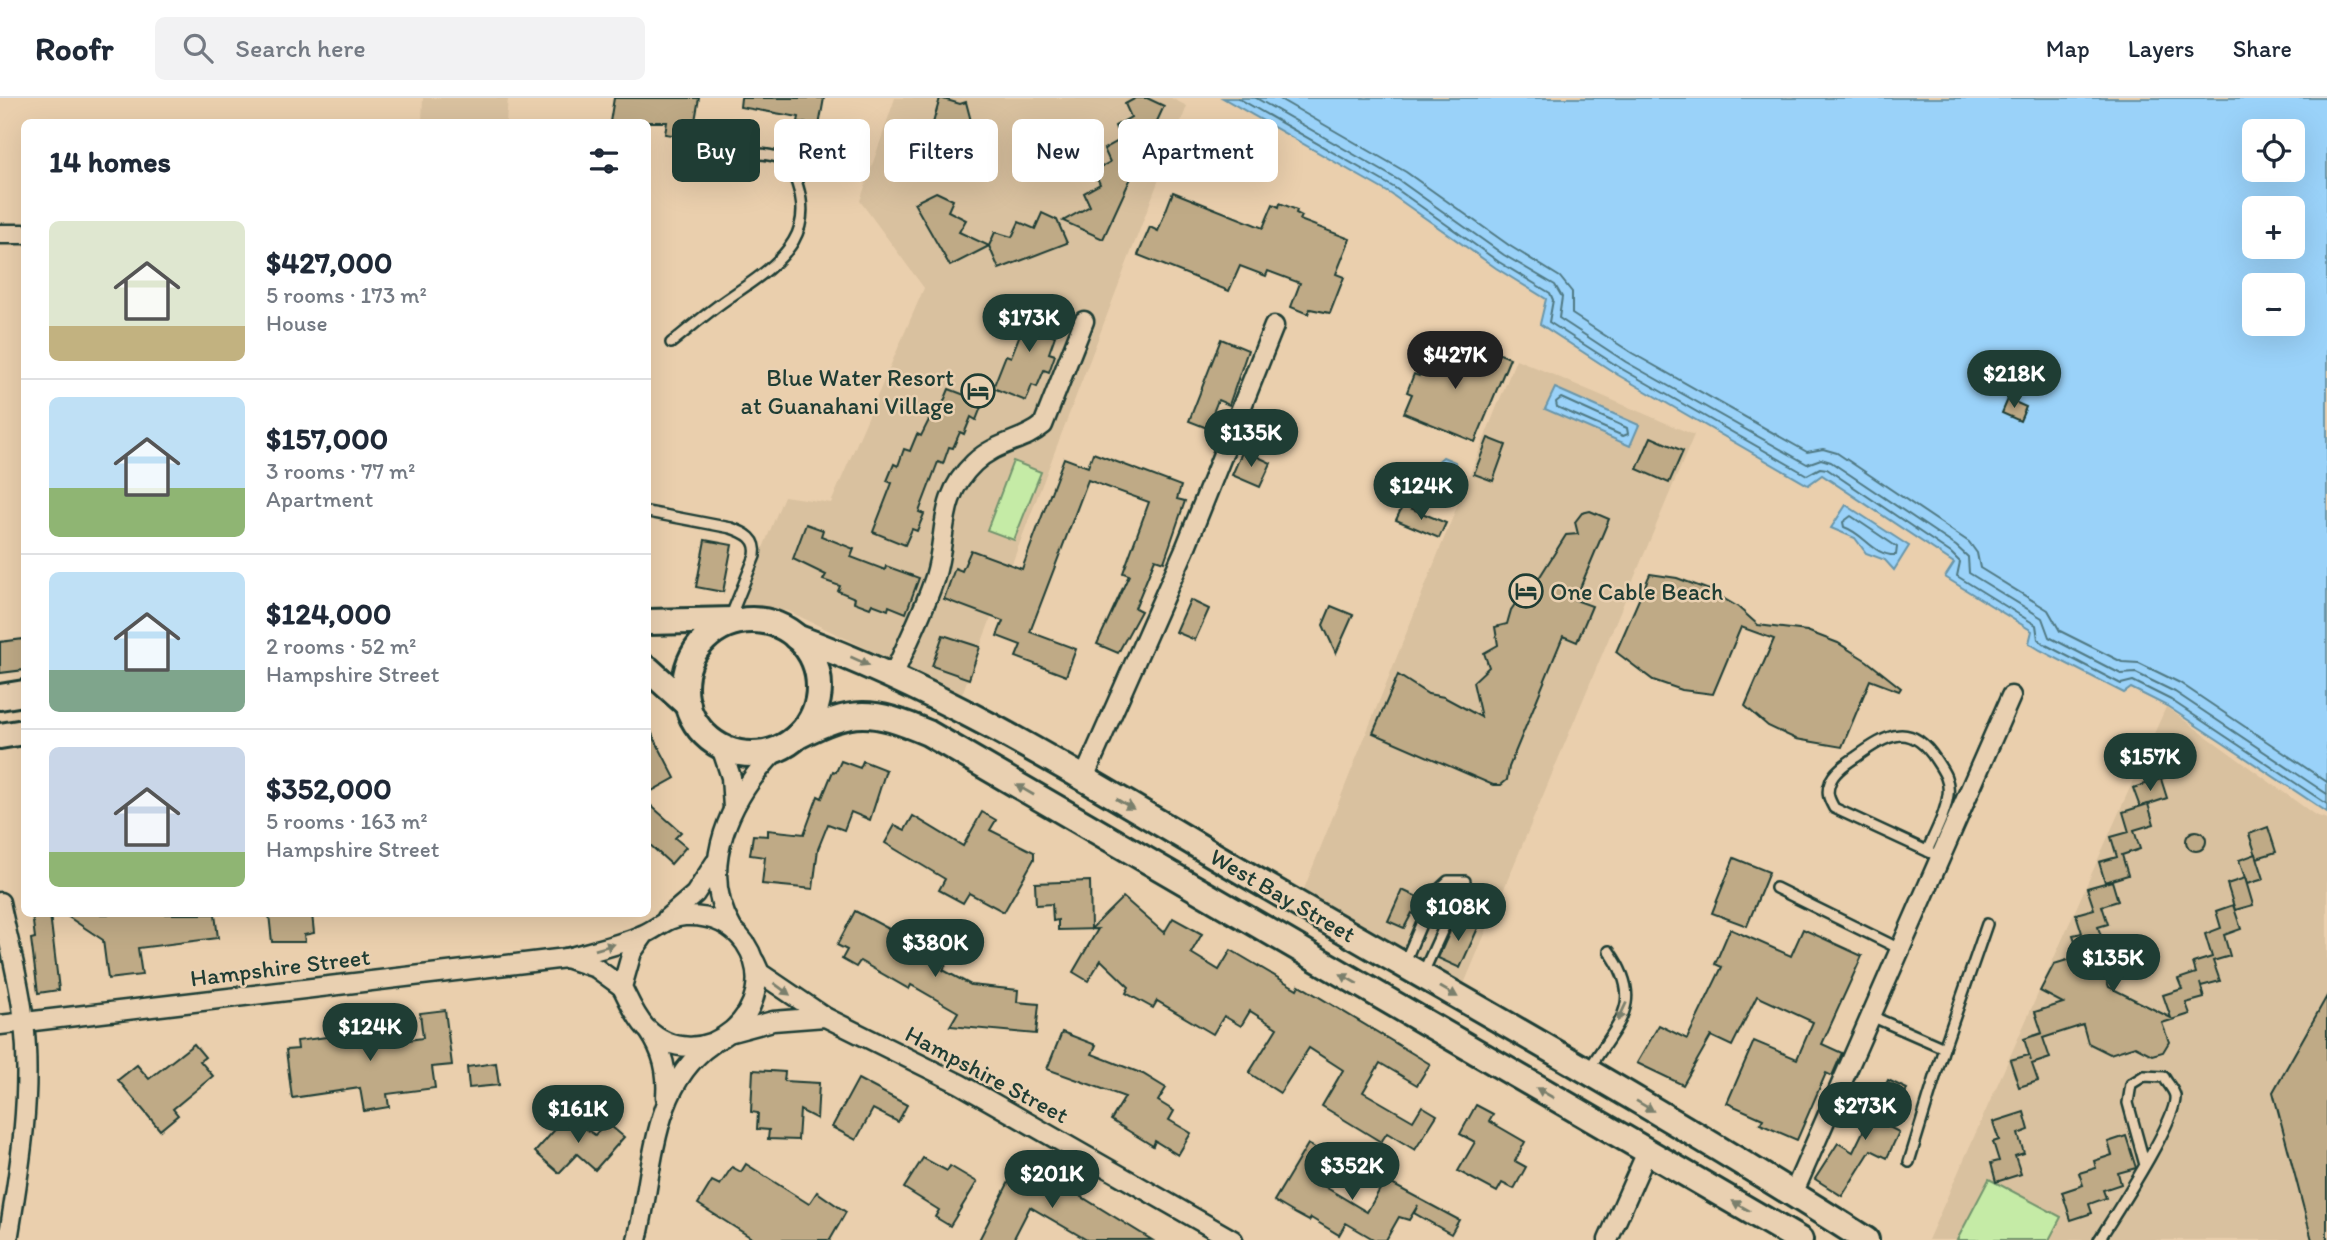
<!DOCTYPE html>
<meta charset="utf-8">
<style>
:root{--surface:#fff;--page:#f2f2f3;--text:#1f2937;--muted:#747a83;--line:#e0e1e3;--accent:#1f3d34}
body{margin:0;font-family:Itim,sans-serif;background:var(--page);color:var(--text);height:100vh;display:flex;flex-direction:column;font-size:26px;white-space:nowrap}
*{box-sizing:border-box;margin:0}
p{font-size:23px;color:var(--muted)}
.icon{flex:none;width:38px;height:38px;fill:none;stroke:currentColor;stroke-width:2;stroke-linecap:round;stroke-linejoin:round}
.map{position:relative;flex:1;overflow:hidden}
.details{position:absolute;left:21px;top:21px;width:630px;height:798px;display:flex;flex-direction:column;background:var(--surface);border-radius:10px;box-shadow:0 7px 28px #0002}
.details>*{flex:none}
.guide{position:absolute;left:672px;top:21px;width:665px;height:63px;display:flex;gap:14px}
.controls{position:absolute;left:2242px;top:21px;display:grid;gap:14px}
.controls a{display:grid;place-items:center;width:63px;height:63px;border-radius:10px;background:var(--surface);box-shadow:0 7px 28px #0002;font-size:35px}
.price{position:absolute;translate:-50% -60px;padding:0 16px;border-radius:24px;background:var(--accent);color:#fff;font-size:23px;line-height:46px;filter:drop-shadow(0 2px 4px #0008)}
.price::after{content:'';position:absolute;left:50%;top:42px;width:21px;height:16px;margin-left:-10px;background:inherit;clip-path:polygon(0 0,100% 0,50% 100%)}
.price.selected{background:#222;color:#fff}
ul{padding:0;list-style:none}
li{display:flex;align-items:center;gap:21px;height:175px;padding:0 28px}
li+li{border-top:2px solid var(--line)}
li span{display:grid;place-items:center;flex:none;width:196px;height:140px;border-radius:10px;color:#555}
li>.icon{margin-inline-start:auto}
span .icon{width:84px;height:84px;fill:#fffc;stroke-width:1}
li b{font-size:30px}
h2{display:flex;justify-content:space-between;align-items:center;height:84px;padding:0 28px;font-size:30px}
.tag{padding:0 24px;border-radius:10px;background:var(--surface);box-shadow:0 7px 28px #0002;font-size:24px;line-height:63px}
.tag.selected{background:var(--accent);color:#fff}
header{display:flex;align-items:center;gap:42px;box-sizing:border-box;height:98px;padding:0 35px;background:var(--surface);border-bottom:2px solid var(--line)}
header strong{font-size:33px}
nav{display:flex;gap:38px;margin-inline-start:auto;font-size:24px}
.search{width:490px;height:63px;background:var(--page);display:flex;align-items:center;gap:18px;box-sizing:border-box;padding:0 24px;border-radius:10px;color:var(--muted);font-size:26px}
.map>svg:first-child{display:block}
.built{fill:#d9c19f}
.green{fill:#c5eba6;stroke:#72946d;stroke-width:2}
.water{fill:#9ad2f9;stroke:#6996aa;stroke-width:2;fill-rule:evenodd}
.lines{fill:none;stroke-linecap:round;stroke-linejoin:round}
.shore{stroke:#507983;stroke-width:2}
.building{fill:#bfaa86;stroke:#1f3d34;stroke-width:2}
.lane-casing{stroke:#1f3d34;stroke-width:14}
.street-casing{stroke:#1f3d34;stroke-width:23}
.secondary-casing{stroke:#1f3d34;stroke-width:30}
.lane{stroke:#e9d0b1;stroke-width:9}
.street{stroke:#e9d0b1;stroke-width:18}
.secondary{stroke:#e9d0b1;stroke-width:24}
.oneway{fill:#7a7f6c}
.labels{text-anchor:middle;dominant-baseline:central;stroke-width:5;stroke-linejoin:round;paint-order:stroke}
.poi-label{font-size:24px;fill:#1f3d34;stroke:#e9d0b1;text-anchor:end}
.street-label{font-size:24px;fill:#1f3d34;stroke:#e9d0b1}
</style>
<header>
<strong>Roofr</strong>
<div class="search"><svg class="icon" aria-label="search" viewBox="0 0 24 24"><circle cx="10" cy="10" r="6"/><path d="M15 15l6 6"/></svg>Search here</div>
<nav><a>Map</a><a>Layers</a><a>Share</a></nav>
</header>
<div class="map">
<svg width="2327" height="1142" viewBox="0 0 2327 1142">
<rect width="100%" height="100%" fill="#eacfad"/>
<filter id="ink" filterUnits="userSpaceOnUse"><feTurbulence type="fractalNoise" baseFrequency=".0143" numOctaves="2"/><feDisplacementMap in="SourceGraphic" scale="14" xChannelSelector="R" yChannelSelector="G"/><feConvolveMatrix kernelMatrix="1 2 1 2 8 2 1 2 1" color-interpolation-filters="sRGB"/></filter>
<g filter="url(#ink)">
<g class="built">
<polygon points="423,0 508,0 506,24 422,24"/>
<polygon points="895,0 1171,0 1187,8 962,596 788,513 740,507 784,398 831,405 924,190 860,103"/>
<polygon points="1516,261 1694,337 1464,886 1302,796"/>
<polygon points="2166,609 2315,717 2327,721 2327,1142 1928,1142"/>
</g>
<g class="green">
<polygon points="1013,363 1041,374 1014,442 987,432"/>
<polygon points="1989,1081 2061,1119 2049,1142 1957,1142"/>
</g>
<g class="water">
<path d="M1223,0H2327V714L2167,608L2131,590L2124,595L2040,552L2029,545L2032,533L1945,479L1954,465L1822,377L1808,387L1618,277L1540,226L1546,201L1496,170L1391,96ZM2254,33H2292V72H2254ZM2254,110H2292V149H2254ZM2254,187H2292V226H2254Z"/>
<polygon points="1555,290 1639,327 1630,348 1545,311"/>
<path d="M1443,359L1455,364C1460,380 1456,393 1440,401L1428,397C1425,381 1430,369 1443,359Z"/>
<polygon points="1846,407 1909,448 1894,472 1885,462 1866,455 1855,440 1831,430"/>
</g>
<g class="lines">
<g class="shore">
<polyline points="1238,0 1395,90 1499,164 1550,195 1553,202 1549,224 1622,271 1807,377 1820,370 1827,371 1951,455 1960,464 1957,478 2036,527 2038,541 2044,546 2121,586 2133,583 2171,602 2327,706"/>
<polyline points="1256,0 1400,83 1504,157 1555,187 1562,199 1559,220 1626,264 1807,366 1821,361 1831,364 1956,448 1968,459 1969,475 2042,520 2049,539 2121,576 2136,575 2175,594 2327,696"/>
<polyline points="1278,0 1406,74 1510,148 1560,179 1572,194 1572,216 1632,255 1807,354 1823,351 1837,355 1969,444 1977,455 1980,470 2048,512 2060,533 2122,564 2139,565 2180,585 2327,684"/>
<polygon points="1561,300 1627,330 1628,336 1623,338 1557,309 1556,304"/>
<path d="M1851,418L1897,449L1896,457C1873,458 1865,436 1844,429L1843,424Z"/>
</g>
</g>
<g class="building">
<polygon points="614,0 699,0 692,40 665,36 667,24 610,24"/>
<polygon points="741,0 824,0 819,28 798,24 799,19 740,9"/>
<polygon points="940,0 960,6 966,4 977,46 949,55 927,47"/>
<polygon points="1136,0 1147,0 1164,8 1103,141 1063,123 1090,108 1084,95 1100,86 1094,73 1110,64 1104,51 1120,42 1115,28 1131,19 1125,6"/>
<polygon points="936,94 953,102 948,113 966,122 959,134 989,148 995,134 1012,139 1019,124 1035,131 1042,115 1057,122 1067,145 999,171 989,148 950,168 914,105"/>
<polygon points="1173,94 1263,130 1273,106 1279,109 1280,105 1297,112 1296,115 1302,118 1300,122 1350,141 1336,176 1344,179 1330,215 1310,211 1308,216 1291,209 1300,185 1268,173 1266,178 1240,168 1229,193 1138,157 1150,129 1158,133"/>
<polygon points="1026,206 1059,219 1052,237 1055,238 1049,255 1055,257 1049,274 1044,272 1037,289 1032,287 1026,303 993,290 1006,257 1011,259 1024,226 1019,224"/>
<polygon points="1221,241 1248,252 1229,307 1218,302 1207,330 1189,323"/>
<polygon points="1434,242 1452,249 1450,252 1465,263 1487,272 1495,254 1510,260 1475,344 1404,315 1412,296 1407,294 1414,276 1419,278"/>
<polygon points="949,291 983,304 976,322 971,319 964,336 960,334 953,350 949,349 943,366 938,364 919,414 924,416 917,433 912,431 905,447 873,434 892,385 887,383 894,366 898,368 904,351 910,353 917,336 921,338 937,306 942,308"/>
<polygon points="2008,301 2026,309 2020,323 2002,315"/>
<polygon points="1651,339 1683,353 1669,385 1637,371"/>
<polygon points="1488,340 1506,347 1493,383 1474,376"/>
<polygon points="1243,352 1271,365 1260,389 1232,377"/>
<polygon points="1093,355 1181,388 1177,401 1185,403 1164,464 1155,461 1135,510 1141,513 1118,555 1097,546 1129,477 1123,475 1149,404 1088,382 1030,534 1076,551 1066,578 1016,559 1021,547 997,538 1003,523 944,501 955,470 962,473 971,452 1022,471 1064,360 1088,369"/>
<polygon points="1403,407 1446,425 1439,440 1396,422"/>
<polygon points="1590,413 1609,421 1575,502 1592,508 1577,544 1563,538 1509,669 1507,682 1501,687 1493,687 1373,635 1398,577 1428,596 1444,599 1481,619 1473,584 1489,569 1484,555 1498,547 1495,529 1507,526 1511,512 1529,486 1539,480 1566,437 1578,436 1575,424 1582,415"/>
<polygon points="806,426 823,432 821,438 854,451 851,459 885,472 886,468 919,480 906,515 889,508 888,512 872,506 870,510 854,504 855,500 838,493 840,488 823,482 826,477 793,461"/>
<polygon points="705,442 732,447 723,494 696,489"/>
<polygon points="1650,476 1677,480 1709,492 1738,509 1758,527 1807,533 1838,545 1867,563 1901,590 1899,593 1870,582 1842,649 1796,641 1768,628 1745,608 1774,541 1741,529 1713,596 1682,592 1653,582 1616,554"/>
<polygon points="1190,502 1209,511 1195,542 1176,534"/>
<polygon points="1331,508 1353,517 1336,555 1323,527"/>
<polygon points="943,537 980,549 969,581 932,568"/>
<polygon points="24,541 24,572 0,575 0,544"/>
<polygon points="648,628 675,680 648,695"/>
<polygon points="2171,652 2179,675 2151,684 2143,661"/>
<polygon points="841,663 860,670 863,663 886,672 870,722 851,714 844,732 828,726 818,751 813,791 762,786 765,759 750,757 753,737 768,738 768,732 804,736 818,698 822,700 833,673 836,674"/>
<polygon points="2161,681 2167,700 2140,709 2133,690"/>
<polygon points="648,705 681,734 675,740 686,749 671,766 648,745"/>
<polygon points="2148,706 2154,726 2134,732 2140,751 2122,757 2128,777 2105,784 2099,764 2117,759 2111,739 2129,734 2123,714"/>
<polygon points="982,714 996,722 990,732 1034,754 1034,761 1004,814 969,795 963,805 939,792 945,781 885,745 895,727 905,732 913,718 963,748"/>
<polygon points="2268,729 2276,754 2257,760 2249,736"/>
<circle cx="2196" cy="743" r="10"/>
<polygon points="2256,756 2264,781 2247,786 2239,762"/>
<polygon points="1734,760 1769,774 1747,828 1712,815"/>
<polygon points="2245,780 2253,807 2235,812 2227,786"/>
<polygon points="1090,783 1091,831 1123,799 1164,835 1173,820 1202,836 1191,855 1219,872 1231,852 1297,891 1299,887 1430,966 1417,987 1380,965 1363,994 1413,1023 1422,1008 1437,1017 1415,1052 1387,1035 1381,1044 1322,1008 1343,972 1309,950 1280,995 1249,975 1277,930 1250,913 1241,928 1224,918 1213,936 1157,903 1153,910 1126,895 1129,889 1101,862 1088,883 1073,874 1098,831 1058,832 1058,822 1053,823 1052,806 1036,807 1035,785"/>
<polygon points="2112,783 2118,803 2102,808 2108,826 2098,829 2105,850 2097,852 2109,889 2171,920 2163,897 2182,891 2178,881 2196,875 2193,865 2212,859 2205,836 2221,830 2216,813 2233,807 2241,831 2224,837 2230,858 2213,863 2220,883 2201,888 2200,885 2204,900 2186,905 2190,916 2162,925 2169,944 2163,954 2152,957 2135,948 2110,956 2088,945 2083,927 2043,940 2050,960 2032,966 2038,983 2019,989 2010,962 2029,957 2031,963 2024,941 2042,935 2035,914 2063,905 2040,893 2054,866 2080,858 2073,837 2082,835 2076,816 2094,811 2087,790"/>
<polygon points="1402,792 1424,802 1417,818 1412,815 1404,830 1388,823"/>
<polygon points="1436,808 1444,812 1437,827 1430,823"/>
<polygon points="855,813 948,862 943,872 971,887 1018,892 1017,904 1039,906 1036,936 950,928 958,914 911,887 909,891 860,863 856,869 842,861 847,852 837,847"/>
<polygon points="32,816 50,816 59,892 38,895 31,841 35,840"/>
<polygon points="64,816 215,816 218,840 138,850 142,877 108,881 103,842"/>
<polygon points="269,816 312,816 314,835 304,837 305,844 272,844"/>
<polygon points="1456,820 1478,830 1460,870 1438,860"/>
<polygon points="1730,831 1791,858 1803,831 1862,858 1822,946 1842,955 1832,978 1826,975 1797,1042 1760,1026 1763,1021 1727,1005 1754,943 1797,961 1813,924 1757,898 1732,948 1711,938 1683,987 1637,965 1659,927 1687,941 1722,869 1715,866"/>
<polygon points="2327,898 2327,1142 2312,1142 2273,994"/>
<polygon points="445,912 452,967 432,969 435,990 387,996 389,1009 364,1013 360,990 292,1000 286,952 298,951 297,943 385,931 387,945 423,940 420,915"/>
<polygon points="1062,934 1096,947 1092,956 1143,976 1166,990 1158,1003 1174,1013 1169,1022 1191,1035 1178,1057 1155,1043 1153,1048 1111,1022 1125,999 1047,971"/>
<polygon points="194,946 205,959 200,963 213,978 173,1011 178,1017 160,1032 118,982 137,967 149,981"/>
<polygon points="496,965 499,987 469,990 467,969"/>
<polygon points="753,972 785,974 784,983 819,985 817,1021 800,1012 798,1042 768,1041 769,1032 757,1031 758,1015 751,1014"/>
<polygon points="858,981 907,1007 898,1024 873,1011 856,1042 832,1029"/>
<polygon points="1888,982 1907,991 1889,1029 1899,1034 1887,1060 1871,1052 1842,1098 1815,1081 1838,1045 1853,1054"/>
<polygon points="1476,1007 1493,1016 1489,1023 1525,1044 1515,1063 1526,1069 1514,1091 1502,1085 1497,1094 1458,1073 1475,1044 1460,1036"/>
<polygon points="2024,1014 2029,1032 2018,1036 2024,1055 2015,1058 2021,1076 1996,1084 1991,1065 1999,1063 1993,1044 1999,1042 1993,1024"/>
<polygon points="567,1018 595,1037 606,1024 624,1039 595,1072 577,1056 559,1075 535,1054"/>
<polygon points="2126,1038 2136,1070 2118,1075 2121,1086 2103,1092 2106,1100 2089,1106 2092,1115 2071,1122 2062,1094 2083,1087 2079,1075 2096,1070 2094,1063 2112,1057 2108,1044"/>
<polygon points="1308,1046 1331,1059 1317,1084 1367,1114 1384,1084 1390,1085 1459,1122 1451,1136 1414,1115 1418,1107 1409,1122 1399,1119 1386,1142 1375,1142 1346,1125 1339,1137 1311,1120 1309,1123 1296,1116 1274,1103"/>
<polygon points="923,1060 947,1073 950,1068 977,1084 950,1128 935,1119 939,1112 904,1090"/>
<polygon points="1019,1064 1046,1077 1152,1142 1087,1142 1030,1109 1013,1142 979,1142"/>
<polygon points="746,1066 809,1106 817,1094 846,1114 830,1142 755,1142 698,1106 712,1083 720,1087 732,1069 741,1074"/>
</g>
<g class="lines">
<defs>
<g id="lane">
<path d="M671,245C690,230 709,213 730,199C785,162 826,132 786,62C761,52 730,53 710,73"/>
<path d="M648,414L731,430C746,435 758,441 755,458L730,520"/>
<path d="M1927,753C1935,735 1945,717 1948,697C1950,683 1944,674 1936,662C1911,623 1888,636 1856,659C1847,665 1833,674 1830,685C1826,695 1829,701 1834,710L1927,753L1941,759"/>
<polyline points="1776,790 1900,851"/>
<polyline points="1404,866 1434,796 1448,783 1465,783 1423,875"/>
<polyline points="1871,918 1944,950"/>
<path d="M1589,971C1618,924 1646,905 1609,853"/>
<polyline points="1909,1064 1944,950 1987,826"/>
<path d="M2099,1142C2114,1118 2178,1021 2175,998C2174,992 2167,985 2164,979L2144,978L2131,986L2128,1005L2145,1067"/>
</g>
<g id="street">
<polyline points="0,136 24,136"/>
<path d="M893,578C907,545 924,513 935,479C948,437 937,400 974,365C997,343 1023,344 1043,327L1084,223"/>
<polyline points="721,649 731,679 733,710"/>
<polyline points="1083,682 1185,451 1274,228"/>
<path d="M0,804C8,843 20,884 24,924C32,998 20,1069 8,1142"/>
<polyline points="667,820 695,796 715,765"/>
<path d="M732,830C696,769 731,698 777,652"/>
<polyline points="566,860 596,870 622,889"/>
<polyline points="755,864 760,875 825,919 960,986 1233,1142"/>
<path d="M0,927L566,860C591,853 618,848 642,837C657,831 667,819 685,818C709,817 731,825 745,845C788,910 701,984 646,930C635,918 629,903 622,889L632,854L644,837"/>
<path d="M649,933C663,954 668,973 666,999"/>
<polyline points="732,934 773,923 825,919"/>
<polyline points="1793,1096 2011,598"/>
<path d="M637,1142C654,1075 650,988 712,946"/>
<polyline points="1608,1142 1647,1054"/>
</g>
<g id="secondary">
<circle cx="752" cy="589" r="67"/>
<polyline points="648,524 734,522"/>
<path d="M796,539C964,600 1116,701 1270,790C1470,906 1672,1018 1866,1142"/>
<polyline points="648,571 688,607"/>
<polyline points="0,599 24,595"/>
<polyline points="0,638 24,634"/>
<path d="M798,638C853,610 872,611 928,635L1800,1142"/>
</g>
</defs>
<use href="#lane" class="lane-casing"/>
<use href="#street" class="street-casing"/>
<use href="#secondary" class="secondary-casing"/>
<use href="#lane" class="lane"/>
<use href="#street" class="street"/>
<use href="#secondary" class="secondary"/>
</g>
<defs><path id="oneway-solid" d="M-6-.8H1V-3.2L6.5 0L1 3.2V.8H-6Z" transform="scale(1.75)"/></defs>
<g class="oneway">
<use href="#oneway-solid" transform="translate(860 563) rotate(24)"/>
<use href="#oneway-solid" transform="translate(1025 692) rotate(-150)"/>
<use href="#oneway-solid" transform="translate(1125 706) rotate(30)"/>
<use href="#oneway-solid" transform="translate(605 849) rotate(-16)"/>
<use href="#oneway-solid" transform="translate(1349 881) rotate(-150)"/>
<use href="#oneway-solid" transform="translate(782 891) rotate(36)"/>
<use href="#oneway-solid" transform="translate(1449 894) rotate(30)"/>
<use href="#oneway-solid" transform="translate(1622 914) rotate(115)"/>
<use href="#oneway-solid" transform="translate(1545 995) rotate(-150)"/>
<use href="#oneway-solid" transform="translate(1645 1008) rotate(31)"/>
<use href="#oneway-solid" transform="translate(1741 1108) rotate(-150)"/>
</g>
</g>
<defs>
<symbol id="hotel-ring" viewBox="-11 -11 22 22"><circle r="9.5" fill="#e9d0b1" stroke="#1f3d34" stroke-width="1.5"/><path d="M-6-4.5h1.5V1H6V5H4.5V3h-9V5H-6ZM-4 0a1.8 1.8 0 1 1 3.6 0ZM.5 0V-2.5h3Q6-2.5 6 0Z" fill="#1f3d34"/></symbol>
</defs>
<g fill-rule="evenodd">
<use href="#hotel-ring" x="959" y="274" width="38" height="38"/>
<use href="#hotel-ring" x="1507" y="474" width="38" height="38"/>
</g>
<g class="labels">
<g class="poi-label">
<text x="954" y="279">Blue Water Resort<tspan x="954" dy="28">at Guanahani Village</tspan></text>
<text x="1550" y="493" text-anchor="start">One Cable Beach</text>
</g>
<g class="street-label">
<text transform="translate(1283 797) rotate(30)">West Bay Street</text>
<text transform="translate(280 869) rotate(-7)">Hampshire Street</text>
<text transform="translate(987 976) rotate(28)">Hampshire Street</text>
</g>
</g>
</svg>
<div class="controls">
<a><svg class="icon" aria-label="locate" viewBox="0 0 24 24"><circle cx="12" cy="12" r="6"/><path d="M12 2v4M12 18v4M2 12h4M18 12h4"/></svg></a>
<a>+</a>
<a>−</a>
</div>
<b class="price" style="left:1029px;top:256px">$173K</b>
<b class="price selected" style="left:1455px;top:293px">$427K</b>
<b class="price" style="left:2014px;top:312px">$218K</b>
<b class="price" style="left:1251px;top:371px">$135K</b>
<b class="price" style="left:1421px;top:424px">$124K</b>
<b class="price" style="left:2150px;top:695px">$157K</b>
<b class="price" style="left:1458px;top:845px">$108K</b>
<b class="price" style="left:935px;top:881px">$380K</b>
<b class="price" style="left:2113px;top:896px">$135K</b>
<b class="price" style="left:370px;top:965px">$124K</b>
<b class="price" style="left:1865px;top:1044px">$273K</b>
<b class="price" style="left:578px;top:1047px">$161K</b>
<b class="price" style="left:1352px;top:1104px">$352K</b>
<b class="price" style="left:1052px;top:1112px">$201K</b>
<div class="guide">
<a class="tag selected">Buy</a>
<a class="tag">Rent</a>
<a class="tag">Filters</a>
<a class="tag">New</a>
<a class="tag">Apartment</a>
</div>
<section class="details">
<h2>14 homes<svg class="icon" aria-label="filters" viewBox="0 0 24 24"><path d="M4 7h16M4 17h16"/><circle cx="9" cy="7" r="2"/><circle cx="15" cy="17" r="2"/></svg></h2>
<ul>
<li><span style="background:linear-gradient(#dfe7d0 75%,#c2b280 0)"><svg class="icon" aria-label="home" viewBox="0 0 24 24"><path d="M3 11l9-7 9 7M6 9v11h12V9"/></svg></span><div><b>$427,000</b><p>5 rooms · 173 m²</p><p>House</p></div></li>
<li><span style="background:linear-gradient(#bfe0f5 65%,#8fb573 0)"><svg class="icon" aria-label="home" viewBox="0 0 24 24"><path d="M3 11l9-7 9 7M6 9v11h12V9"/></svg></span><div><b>$157,000</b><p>3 rooms · 77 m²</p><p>Apartment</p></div></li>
<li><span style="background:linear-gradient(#bfe0f5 70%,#7fa58c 0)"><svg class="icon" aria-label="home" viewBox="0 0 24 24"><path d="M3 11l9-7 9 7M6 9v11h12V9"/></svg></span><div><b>$124,000</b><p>2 rooms · 52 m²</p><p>Hampshire Street</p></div></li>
<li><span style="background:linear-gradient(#c9d6e8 75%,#8fb573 0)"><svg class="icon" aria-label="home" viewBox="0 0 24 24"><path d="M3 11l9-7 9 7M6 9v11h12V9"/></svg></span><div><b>$352,000</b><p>5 rooms · 163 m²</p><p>Hampshire Street</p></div></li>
</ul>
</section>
</div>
